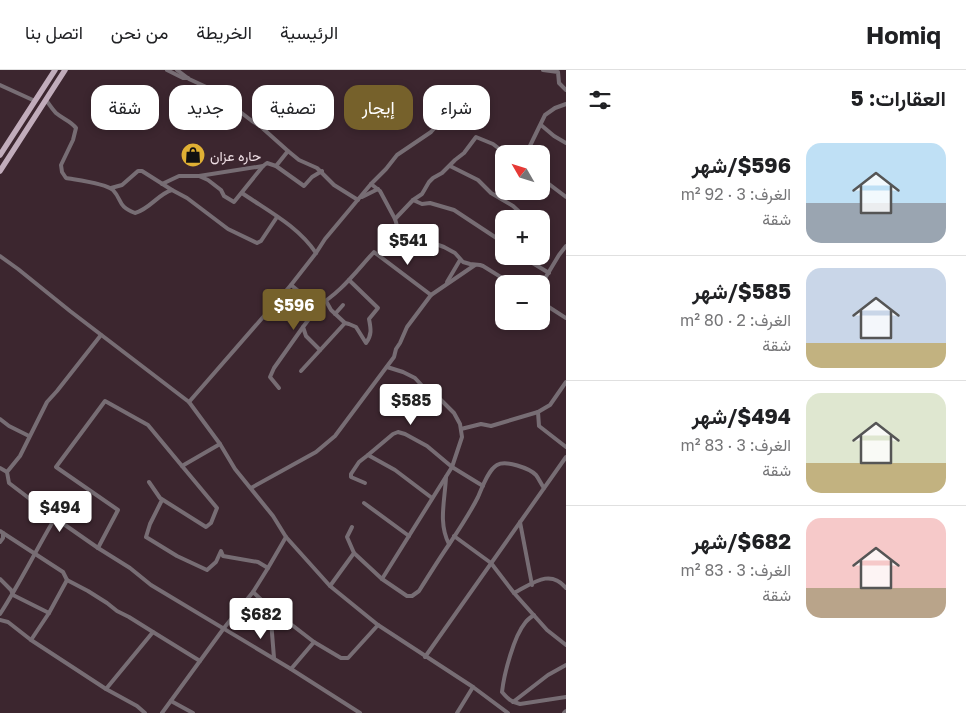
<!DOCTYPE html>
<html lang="ar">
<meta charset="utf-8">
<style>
:root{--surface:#fff;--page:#f6f6f6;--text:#202124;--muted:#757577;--line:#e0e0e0;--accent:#76612b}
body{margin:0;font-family:"Golos Text",Vazirmatn,sans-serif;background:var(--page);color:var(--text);direction:rtl;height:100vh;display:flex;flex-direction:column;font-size:19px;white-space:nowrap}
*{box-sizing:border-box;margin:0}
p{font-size:16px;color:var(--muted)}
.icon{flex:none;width:28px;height:28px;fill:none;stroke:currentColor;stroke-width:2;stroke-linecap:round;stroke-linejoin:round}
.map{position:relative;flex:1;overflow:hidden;direction:ltr}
.side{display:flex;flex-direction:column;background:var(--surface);width:400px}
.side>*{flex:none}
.hud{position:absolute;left:15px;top:15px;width:475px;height:45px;direction:rtl;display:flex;gap:10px}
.needle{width:32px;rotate:309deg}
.controls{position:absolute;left:495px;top:75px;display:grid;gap:10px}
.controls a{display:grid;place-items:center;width:55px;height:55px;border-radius:10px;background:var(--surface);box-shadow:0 2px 8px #0003;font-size:25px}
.price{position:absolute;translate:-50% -42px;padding:0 11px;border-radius:5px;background:#fff;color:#222;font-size:16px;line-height:32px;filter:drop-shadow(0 1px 2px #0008)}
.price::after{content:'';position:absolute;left:50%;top:30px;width:15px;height:11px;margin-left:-8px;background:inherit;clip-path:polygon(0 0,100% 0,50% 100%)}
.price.active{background:var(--accent);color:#fff}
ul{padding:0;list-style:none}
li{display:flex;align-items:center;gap:15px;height:125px;padding:0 20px}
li+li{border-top:1px solid var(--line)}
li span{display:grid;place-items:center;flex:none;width:140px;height:100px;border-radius:15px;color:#555}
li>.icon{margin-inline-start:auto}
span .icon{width:60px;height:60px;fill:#fffc;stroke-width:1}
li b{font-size:21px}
h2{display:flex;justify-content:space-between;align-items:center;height:60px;padding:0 20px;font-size:21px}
.tag{padding:0 18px;border-radius:15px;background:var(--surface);box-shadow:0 2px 8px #0003;font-size:18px;line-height:45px}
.tag.active{background:var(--accent);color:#fff}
header{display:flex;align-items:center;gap:30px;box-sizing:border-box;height:70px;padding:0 25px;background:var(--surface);border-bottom:1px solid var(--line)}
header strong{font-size:24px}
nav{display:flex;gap:28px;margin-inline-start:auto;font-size:18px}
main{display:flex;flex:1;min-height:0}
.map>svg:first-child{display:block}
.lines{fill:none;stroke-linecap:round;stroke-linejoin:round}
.minor{stroke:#776d74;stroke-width:4}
.primary{stroke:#c1acbb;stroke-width:5.5}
.labels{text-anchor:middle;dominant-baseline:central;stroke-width:4;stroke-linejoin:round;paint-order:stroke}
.poi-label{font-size:14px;fill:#efdfe5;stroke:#3c262f;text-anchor:start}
</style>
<header>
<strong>Homiq</strong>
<nav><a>الرئيسية</a><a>الخريطة</a><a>من نحن</a><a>اتصل بنا</a></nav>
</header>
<main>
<section class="side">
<h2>العقارات: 5<svg class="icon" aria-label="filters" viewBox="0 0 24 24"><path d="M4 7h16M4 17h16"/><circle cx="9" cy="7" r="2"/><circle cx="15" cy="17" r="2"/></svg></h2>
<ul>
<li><span style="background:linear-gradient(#bfe0f5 60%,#9aa5b1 0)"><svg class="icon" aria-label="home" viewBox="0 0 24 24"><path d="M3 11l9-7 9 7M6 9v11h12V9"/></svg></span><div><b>$596/شهر</b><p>الغرف: 3 · 92 m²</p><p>شقة</p></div></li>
<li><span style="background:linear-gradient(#c9d6e8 75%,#c2b280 0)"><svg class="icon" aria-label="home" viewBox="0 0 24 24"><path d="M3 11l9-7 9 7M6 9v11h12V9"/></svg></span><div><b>$585/شهر</b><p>الغرف: 2 · 80 m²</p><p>شقة</p></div></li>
<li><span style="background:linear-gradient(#dfe7d0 70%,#c2b280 0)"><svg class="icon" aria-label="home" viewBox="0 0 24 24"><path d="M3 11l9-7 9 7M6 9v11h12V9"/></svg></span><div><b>$494/شهر</b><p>الغرف: 3 · 83 m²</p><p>شقة</p></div></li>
<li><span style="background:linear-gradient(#f6c9c9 70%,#b9a48a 0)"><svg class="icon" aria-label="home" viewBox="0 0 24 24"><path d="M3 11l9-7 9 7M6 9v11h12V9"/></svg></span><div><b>$682/شهر</b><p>الغرف: 3 · 83 m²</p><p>شقة</p></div></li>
</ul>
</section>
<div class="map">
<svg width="566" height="643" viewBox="0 0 566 643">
<rect width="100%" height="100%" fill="#3c262f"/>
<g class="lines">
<g class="minor">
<polyline points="167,0 183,8 188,8"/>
<polyline points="177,0 189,9 215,21 222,28 252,51 260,56 288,81 299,90 317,98 334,115 358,130"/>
<polyline points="543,0 558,2 559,13 566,20"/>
<polyline points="0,15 35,31"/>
<path d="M46,30C49,34 52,39 56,43C63,49 71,51 76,58L73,70L61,95L62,102L66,108C77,110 105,113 113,120C123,131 117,136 135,143C150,139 158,124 172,120L187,128L228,159L257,173L261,171L277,147"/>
<polyline points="541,55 554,66 566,73"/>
<polyline points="526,84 545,45 555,38 566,34"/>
<polyline points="276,96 288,81"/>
<polyline points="450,96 478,110 491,123 513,136 527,149"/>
<polyline points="199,106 263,96"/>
<polyline points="541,108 566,127"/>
<polyline points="162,114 179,106 199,106 208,110 221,120 224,126 234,132 263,96 267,93 276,96 304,116 312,107 322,101"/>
<polyline points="371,114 380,121 395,149 398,159 401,161 410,165 444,177 455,183 463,192 470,194 480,195 483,196 512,214"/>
<polyline points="111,118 122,115 138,101 142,101 172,120"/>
<path d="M242,123C268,141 298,156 316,183"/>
<polyline points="362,127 378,119"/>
<polyline points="413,130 422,134 430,133 454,140 504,173"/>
<polyline points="395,149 413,130 422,124 429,112 433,108 442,103 455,90 464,83 476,67 493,74 506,84"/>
<polyline points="0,186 18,199 70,241 189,332 220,374 235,399 273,446 286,467 330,516 378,555 473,617 508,643"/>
<polyline points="521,186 549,203"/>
<polyline points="447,212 460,190"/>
<path d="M291,215L317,236C340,224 357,200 374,182L431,225"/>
<polyline points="541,215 559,185 566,176"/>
<path d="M326,231L331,240L345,253L349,254L356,257L366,273C372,265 371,259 369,249L378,238L349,210"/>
<polyline points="541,232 566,248"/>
<polyline points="317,236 315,241 303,257 306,266 320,280"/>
<polyline points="335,244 343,235"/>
<polyline points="301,301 345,253"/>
<polyline points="279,318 270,307 274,298 303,257"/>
<polyline points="189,332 291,215 316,183 325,169 371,114 386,99 397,85 431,62 444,47"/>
<polyline points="538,342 539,356 566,377"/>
<polyline points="0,349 9,356 29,366"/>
<polyline points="461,359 481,354 491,356 538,342 550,335 566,312"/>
<polyline points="368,385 393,364 398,362 405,364 427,376 452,397 483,416"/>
<polyline points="0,398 7,402"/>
<path d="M446,407C445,430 438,453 449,474"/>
<polyline points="149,412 160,428 206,457 211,453 217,438 182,396 220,374"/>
<polyline points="365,413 351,407 351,404 359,392 368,385 395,400 432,428"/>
<polyline points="251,418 316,382 335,366 394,287 396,279 400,273 407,257 431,225 475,195"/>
<polyline points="162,430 150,454 146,467 177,486 207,500 216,492 221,481 223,486 258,492 268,498"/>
<polyline points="364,433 409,466"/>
<polyline points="55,448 9,413 7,402 20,386 47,332 57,321 101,265"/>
<polyline points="520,452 532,515"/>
<polyline points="0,461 3,463 3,468 0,472"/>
<polyline points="3,463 63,502 67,510"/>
<polyline points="454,466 491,493 514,523"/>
<polyline points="98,478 118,440 56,397 105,331 148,355 182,396"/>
<path d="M354,483L382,509L407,526H412L419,521C429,505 439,489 450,473C460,458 470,443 478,427C482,418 488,400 497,395C506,390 529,398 536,405C539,409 541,414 544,418"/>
<polyline points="0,509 11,520 13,525 49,543"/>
<polyline points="382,509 452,397 462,367 460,354 454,343 440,329 426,320 415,308 403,302 387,297"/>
<polyline points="330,516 354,483 347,467 352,457"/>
<path d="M566,518C550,498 532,514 514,523L547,560L566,575"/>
<polyline points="253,522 270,538 314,572"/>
<polyline points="270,538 274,588"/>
<path d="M0,544C20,513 36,480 55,448L98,478L130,498L151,515L291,599L360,643"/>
<path d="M534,545C531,547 527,550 525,553C514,566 504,604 502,622C508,629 511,632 520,634L566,627"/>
<polyline points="0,550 8,552 31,570 106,619 137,636 145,643"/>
<polyline points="153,562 200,591"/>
<polyline points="31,570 49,543 67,510 88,521 107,533 117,541 129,547 153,562 106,619"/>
<polyline points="425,587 566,387"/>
<polyline points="291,599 314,572 341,588 348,588 378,555"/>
<polyline points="171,631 193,643"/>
<polyline points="513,632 548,605 566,595"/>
<polyline points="162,643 224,558 253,522 268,498 286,467"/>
<polyline points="457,643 473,617"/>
<polyline points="564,643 566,641"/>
</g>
<g class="primary">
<polyline points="0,85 55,0"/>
<polyline points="0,101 65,0"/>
</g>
</g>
<defs>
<symbol id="shop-disc" viewBox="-11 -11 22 22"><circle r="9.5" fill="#e0b034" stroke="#3c262f"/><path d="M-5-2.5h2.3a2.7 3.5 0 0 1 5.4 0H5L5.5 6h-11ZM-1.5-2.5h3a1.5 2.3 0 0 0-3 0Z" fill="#111"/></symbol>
</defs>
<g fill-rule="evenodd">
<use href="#shop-disc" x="179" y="71" width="28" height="28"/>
</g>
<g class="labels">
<g class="poi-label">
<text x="210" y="85">حاره عزان</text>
</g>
</g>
</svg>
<div class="controls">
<a><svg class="needle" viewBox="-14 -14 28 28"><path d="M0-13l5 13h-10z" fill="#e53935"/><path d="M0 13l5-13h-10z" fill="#757577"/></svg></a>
<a>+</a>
<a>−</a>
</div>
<b class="price" style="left:408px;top:196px">$541</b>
<b class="price active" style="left:294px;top:261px">$596</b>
<b class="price" style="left:411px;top:356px">$585</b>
<b class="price" style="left:60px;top:463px">$494</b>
<b class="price" style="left:261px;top:570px">$682</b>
<div class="hud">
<a class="tag">شراء</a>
<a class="tag active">إيجار</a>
<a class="tag">تصفية</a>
<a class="tag">جديد</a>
<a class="tag">شقة</a>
</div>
</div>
</main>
